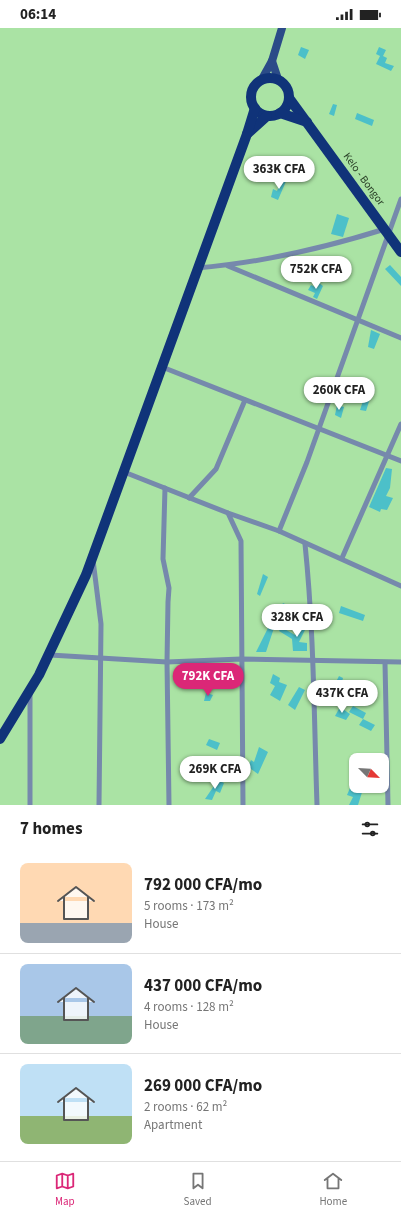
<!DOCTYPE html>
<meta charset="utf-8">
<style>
:root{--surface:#fff;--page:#f2f2f2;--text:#222;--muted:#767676;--line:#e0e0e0;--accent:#db2777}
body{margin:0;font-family:"Source Sans 3",sans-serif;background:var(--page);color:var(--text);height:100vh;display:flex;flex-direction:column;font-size:15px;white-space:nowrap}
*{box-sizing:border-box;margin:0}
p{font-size:13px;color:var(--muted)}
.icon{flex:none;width:22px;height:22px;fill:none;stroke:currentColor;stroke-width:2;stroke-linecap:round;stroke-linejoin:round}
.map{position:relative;height:777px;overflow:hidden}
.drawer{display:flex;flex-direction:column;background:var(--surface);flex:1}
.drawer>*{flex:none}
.needle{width:26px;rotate:114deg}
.fabs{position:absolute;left:349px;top:725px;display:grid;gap:8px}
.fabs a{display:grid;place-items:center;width:40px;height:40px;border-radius:8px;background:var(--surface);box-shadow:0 1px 3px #0004;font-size:20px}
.price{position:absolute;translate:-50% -34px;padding:0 9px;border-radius:14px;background:#fff;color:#222;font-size:13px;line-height:26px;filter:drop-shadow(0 1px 2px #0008)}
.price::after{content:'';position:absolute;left:50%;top:24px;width:12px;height:9px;margin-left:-6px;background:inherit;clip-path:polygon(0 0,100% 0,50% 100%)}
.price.current{background:var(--accent);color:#fff}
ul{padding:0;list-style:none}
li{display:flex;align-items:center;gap:12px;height:100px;padding:0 20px}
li+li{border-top:1px solid var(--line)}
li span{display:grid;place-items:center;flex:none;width:112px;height:80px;border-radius:8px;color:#555}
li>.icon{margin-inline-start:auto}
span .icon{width:48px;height:48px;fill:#fffc;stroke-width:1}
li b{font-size:17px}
h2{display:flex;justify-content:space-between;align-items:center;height:48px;padding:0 20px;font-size:17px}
.status{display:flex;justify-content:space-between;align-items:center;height:28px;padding:0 20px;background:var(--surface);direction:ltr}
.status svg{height:11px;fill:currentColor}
.dock{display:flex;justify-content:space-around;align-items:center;height:56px;border-top:1px solid var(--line);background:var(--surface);font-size:11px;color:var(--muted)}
.dock a{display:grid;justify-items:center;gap:2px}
.dock .current{color:var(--accent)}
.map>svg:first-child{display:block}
.building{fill:#4cc0c9}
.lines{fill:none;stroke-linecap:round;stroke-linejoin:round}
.street{stroke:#7689ac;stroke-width:5}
.primary{stroke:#2b4b88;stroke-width:8}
.highway{stroke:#103379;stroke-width:10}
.labels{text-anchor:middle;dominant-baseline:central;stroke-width:3;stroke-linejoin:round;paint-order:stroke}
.street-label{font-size:11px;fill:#293f26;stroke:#aae3a4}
</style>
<div class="status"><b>06:14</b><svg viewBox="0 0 49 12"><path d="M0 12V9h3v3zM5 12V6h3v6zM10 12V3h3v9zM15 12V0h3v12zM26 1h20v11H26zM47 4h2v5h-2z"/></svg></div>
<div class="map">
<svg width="401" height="777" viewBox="0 0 401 777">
<rect width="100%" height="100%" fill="#aae3a4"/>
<g class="building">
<polygon points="301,19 309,22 305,31 298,27"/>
<polygon points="379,19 386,22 383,28 387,30 385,35 394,38 391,43 376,36 380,28 376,26"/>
<polygon points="333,76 337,77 334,88 329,86"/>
<polygon points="357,85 374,92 372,98 355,91"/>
<polygon points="283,149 287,151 278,172 271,169 273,161 277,163"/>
<polygon points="337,186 349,190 343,209 331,206"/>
<polygon points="390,237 401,249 401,258 385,241"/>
<polygon points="319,255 323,258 317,271 313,269 315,265 308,262 311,257 317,260"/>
<polygon points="371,302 380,306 374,321 368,319"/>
<polygon points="366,364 372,364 366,383 360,382"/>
<polygon points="337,377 344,379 341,390 335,387"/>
<polygon points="386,440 392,441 390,460 386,468 393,470 387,482 381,481 380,484 369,479"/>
<polygon points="263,546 268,549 260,568 257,566"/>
<polygon points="283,575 305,586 302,592 280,582"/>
<polygon points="279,578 281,579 266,624 256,624"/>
<polygon points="341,578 365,587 363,593 339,585"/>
<polygon points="304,593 307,594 307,598 299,614 307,615 307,623 293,623 292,611 279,603 281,599 295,607"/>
<polygon points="235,644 236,655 230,656 229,645"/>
<polygon points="273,646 280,650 279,654 287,657 280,673 270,667 275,658 270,655"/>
<polygon points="339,648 343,650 342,654 361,662 359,666 362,669 360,674 354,670 355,667 343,659 335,656"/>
<polygon points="299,659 305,662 295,682 288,677"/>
<polygon points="206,665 213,667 210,673 204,673"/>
<polygon points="353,678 366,685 363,691 349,684"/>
<polygon points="340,679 350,686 346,692 335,688"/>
<polygon points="363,691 375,697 371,703 359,697"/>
<polygon points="209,711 220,715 217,722 206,717"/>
<polygon points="259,719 268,724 258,746 248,739 251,732 254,734"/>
<polygon points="218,752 224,755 220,765 216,763 212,772 205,771"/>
<polygon points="357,758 364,758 358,777 349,777 353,769 347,767 350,760 356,761"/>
</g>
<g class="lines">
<g class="street">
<polyline points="228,238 401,310"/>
<path d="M197,240C260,235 324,220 385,201"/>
<polyline points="162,339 401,433"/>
<polyline points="124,444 228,485 279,503 401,558"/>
<polyline points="165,460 163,531 169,560 168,574 167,634 169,777"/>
<polyline points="189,470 216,441 245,372"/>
<polyline points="228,485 241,513 243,777"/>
<polyline points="279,503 307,434 401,171"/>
<path d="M305,516C314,603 314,690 317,777"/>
<polyline points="342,530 401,396"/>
<polyline points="93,532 101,596 99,777"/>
<polyline points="50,627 167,634 241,631 401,634"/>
<polyline points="385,635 388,777"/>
<polyline points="30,777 30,666"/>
</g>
<g class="primary">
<polyline points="272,33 278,51"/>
<polyline points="262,51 272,33 282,0"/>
</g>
<g class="highway">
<circle cx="270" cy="69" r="19"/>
<polyline points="289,70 401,224"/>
<polyline points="280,85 307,94"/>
<polyline points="247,106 267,88"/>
<polyline points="0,711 39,647 86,547 247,106 255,80"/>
</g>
</g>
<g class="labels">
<g class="street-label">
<text transform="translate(364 151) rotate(54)">Kelo - Bongor</text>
</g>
</g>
</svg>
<div class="fabs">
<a><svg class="needle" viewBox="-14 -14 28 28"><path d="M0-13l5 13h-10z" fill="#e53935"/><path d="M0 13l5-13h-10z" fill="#767676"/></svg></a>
</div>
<b class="price" style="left:279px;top:162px">363K CFA</b>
<b class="price" style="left:316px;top:262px">752K CFA</b>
<b class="price" style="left:339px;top:383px">260K CFA</b>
<b class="price" style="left:297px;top:610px">328K CFA</b>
<b class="price current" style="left:208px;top:669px">792K CFA</b>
<b class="price" style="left:342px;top:686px">437K CFA</b>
<b class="price" style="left:215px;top:762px">269K CFA</b>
</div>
<section class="drawer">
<h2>7 homes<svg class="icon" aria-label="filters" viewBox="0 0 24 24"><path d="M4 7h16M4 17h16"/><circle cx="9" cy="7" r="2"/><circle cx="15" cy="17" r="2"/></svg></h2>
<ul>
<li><span style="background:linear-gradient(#ffd9b3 75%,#9aa5b1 0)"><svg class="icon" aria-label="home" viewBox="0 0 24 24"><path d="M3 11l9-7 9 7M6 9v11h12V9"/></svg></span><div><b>792 000 CFA/mo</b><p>5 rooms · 173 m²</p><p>House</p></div></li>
<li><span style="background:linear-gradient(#a9c7e8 65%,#7fa58c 0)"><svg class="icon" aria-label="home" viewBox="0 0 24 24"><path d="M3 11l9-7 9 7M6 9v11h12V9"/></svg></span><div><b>437 000 CFA/mo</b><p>4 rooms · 128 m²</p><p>House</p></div></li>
<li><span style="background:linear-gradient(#bfe0f5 65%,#8fb573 0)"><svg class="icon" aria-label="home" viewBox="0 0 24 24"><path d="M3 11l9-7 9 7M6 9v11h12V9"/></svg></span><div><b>269 000 CFA/mo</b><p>2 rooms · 62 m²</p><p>Apartment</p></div></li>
</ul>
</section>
<nav class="dock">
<a class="current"><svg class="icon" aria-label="map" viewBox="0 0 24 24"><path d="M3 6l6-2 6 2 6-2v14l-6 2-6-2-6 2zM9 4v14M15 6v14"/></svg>Map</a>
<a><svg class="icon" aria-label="saved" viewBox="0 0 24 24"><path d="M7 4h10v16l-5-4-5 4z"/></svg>Saved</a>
<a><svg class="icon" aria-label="home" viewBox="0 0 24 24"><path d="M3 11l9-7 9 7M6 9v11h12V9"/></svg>Home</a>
</nav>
